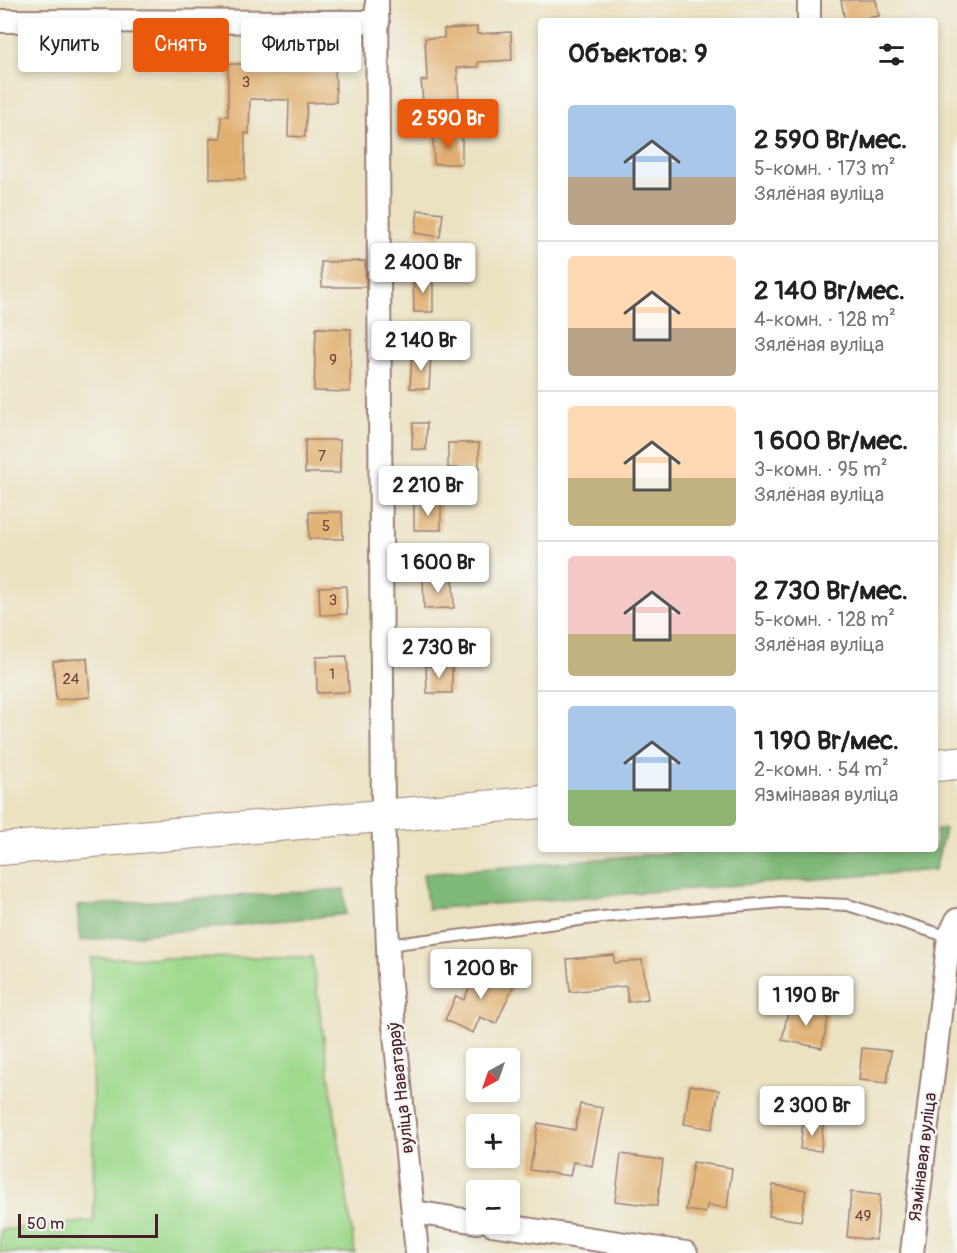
<!DOCTYPE html>
<html lang="ru">
<meta charset="utf-8">
<style>
:root{--surface:#fff;--page:#f6f6f6;--text:#222;--muted:#767676;--line:#e0e0e0;--accent:#ea580c}
body{margin:0;font-family:Pangolin,sans-serif;background:var(--page);color:var(--text);height:100vh;display:flex;flex-direction:column;font-size:22px;white-space:nowrap}
*{box-sizing:border-box;margin:0}
p{font-size:20px;color:var(--muted)}
.icon{flex:none;width:33px;height:33px;fill:none;stroke:currentColor;stroke-width:2;stroke-linecap:round;stroke-linejoin:round}
.map{position:relative;flex:1;overflow:hidden}
.panel{position:absolute;left:538px;top:18px;width:400px;height:834px;display:flex;flex-direction:column;background:var(--surface);border-radius:6px;box-shadow:0 3px 9px #0003}
.panel>*{flex:none}
.banner{position:absolute;left:18px;top:18px;width:430px;height:54px;display:flex;gap:12px}
.needle{width:39px;rotate:220deg}
.tools{position:absolute;left:466px;top:1048px;display:grid;gap:12px}
.tools a{display:grid;place-items:center;width:54px;height:54px;border-radius:6px;background:var(--surface);box-shadow:0 3px 9px #0003;font-size:30px}
.scale{position:absolute;left:18px;bottom:15px;width:140px;box-sizing:border-box;padding-left:6px;border:3px solid #4a1f2b;border-top:0;font-size:16px;line-height:21px;white-space:nowrap;color:#4a1f2b;-webkit-text-stroke:4px #f6f6f2;paint-order:stroke}
.price{position:absolute;translate:-50% -51px;padding:0 14px;border-radius:6px;background:#fff;color:#222;font-size:20px;line-height:39px;filter:drop-shadow(0 2px 3px #0008)}
.price::after{content:'';position:absolute;left:50%;top:36px;width:18px;height:14px;margin-left:-9px;background:inherit;clip-path:polygon(0 0,100% 0,50% 100%)}
.price.active{background:var(--accent);color:#fff}
ul{padding:0;list-style:none}
li{display:flex;align-items:center;gap:18px;height:150px;padding:0 30px}
li+li{border-top:2px solid var(--line)}
li span{display:grid;place-items:center;flex:none;width:168px;height:120px;border-radius:6px;color:#555}
li>.icon{margin-inline-start:auto}
span .icon{width:72px;height:72px;fill:#fffc;stroke-width:1}
li b{font-size:26px}
h2{display:flex;justify-content:space-between;align-items:center;height:72px;padding:0 30px;font-size:26px}
.chip{padding:0 21px;border-radius:6px;background:var(--surface);box-shadow:0 3px 9px #0003;font-size:21px;line-height:54px}
.chip.active{background:var(--accent);color:#fff}
.map>svg:first-child{display:block}
.green{fill:#9ed98c;stroke:#747c5c;stroke-width:1.5}
.forest{fill:#7eb978;stroke:#646c52;stroke-width:1.5}
.building{fill:#e1b071}
.lines{fill:none;stroke-linecap:round;stroke-linejoin:round}
.lane-casing{stroke:#9a8076;stroke-width:14}
.street-casing{stroke:#9a8076;stroke-width:26}
.secondary-casing{stroke:#9a8076;stroke-width:34}
.lane{stroke:#fff;stroke-width:10}
.street{stroke:#fff;stroke-width:22}
.secondary{stroke:#fff;stroke-width:32}
.labels{text-anchor:middle;dominant-baseline:central;stroke-width:5;stroke-linejoin:round;paint-order:stroke}
.number-label{font-size:15px;fill:#70433c}
.street-label{font-size:18px;fill:#4a1f2b;stroke:#f6f6f2}
</style>
<div class="map">
<svg width="957" height="1253" viewBox="0 0 957 1253">
<rect width="100%" height="100%" fill="#f6f6f2"/>
<filter id="ink" filterUnits="userSpaceOnUse"><feTurbulence type="fractalNoise" baseFrequency=".0167" numOctaves="2"/><feDisplacementMap in="SourceGraphic" scale="12" xChannelSelector="R" yChannelSelector="G"/><feConvolveMatrix kernelMatrix="1 2 1 2 8 2 1 2 1" color-interpolation-filters="sRGB"/></filter>
<filter id="wash" filterUnits="userSpaceOnUse"><feTurbulence type="fractalNoise" baseFrequency=".008" numOctaves="4" result="noise"/><feDisplacementMap in="SourceGraphic" scale="24" xChannelSelector="R" yChannelSelector="G"/><feGaussianBlur stdDeviation="1.35" result="paint"/><feColorMatrix in="noise" values="0 0 0 0 0 0 0 0 0 0 0 0 0 0 0 0 0 1.4 0 .05"/><feComposite in="paint" operator="in"/></filter>
<g filter="url(#wash)">
<rect width="100%" height="100%" fill="#ebe2c2"/>
<polygon class="green" points="312,957 355,1253 0,1253 0,1230 94,1221 91,958"/>
<g class="forest">
<polygon points="945,829 935,870 428,909 423,874 714,849 936,849 936,830"/>
<polygon points="344,889 346,914 80,941 77,906"/>
</g>
<g id="blocks">
<g class="building">
<polygon points="841,0 876,0 879,16 845,21"/>
<polygon points="477,27 477,34 511,32 512,60 478,62 478,67 457,68 459,100 423,101 421,81 427,80 425,38 444,38 444,29"/>
<rect x="159" y="35" width="34" height="22"/>
<polygon points="80,38 80,57 60,57 58,65 43,65 43,39"/>
<polygon points="310,47 310,61 335,60 336,102 307,103 305,137 288,136 289,100 250,99 249,134 245,133 245,179 210,179 210,138 221,138 221,116 228,116 228,64 284,64 284,48"/>
<polygon points="462,136 462,164 434,164 433,137"/>
<polygon points="418,210 443,213 440,237 415,233"/>
<polygon points="365,261 366,287 322,287 321,262"/>
<polygon points="413,276 433,276 433,312 414,312"/>
<polygon points="316,328 351,329 350,392 314,391"/>
<polygon points="412,354 431,355 429,389 410,388"/>
<polygon points="413,423 427,423 426,450 412,449"/>
<rect x="305" y="440" width="35" height="33"/>
<rect x="448" y="443" width="31" height="25"/>
<rect x="414" y="504" width="27" height="26"/>
<polygon points="309,512 342,512 343,539 309,539"/>
<polygon points="423,579 453,579 454,608 424,609"/>
<polygon points="346,586 347,614 320,615 319,587"/>
<polygon points="347,656 349,692 317,693 316,657"/>
<polygon points="87,658 90,697 56,700 53,661"/>
<polygon points="426,666 452,666 452,693 427,693"/>
<polygon points="614,955 614,963 642,960 648,999 628,1002 626,986 570,992 567,959"/>
<polygon points="479,966 515,982 496,1024 480,1017 473,1033 445,1020 456,996 464,1000"/>
<polygon points="789,1007 829,1014 822,1048 782,1040"/>
<polygon points="862,1048 891,1051 887,1083 859,1080"/>
<polygon points="690,1085 719,1090 712,1129 684,1124"/>
<polygon points="580,1104 603,1108 592,1166 573,1162 570,1176 530,1170 538,1123 575,1130"/>
<polygon points="803,1122 823,1124 821,1151 800,1149"/>
<polygon points="621,1154 663,1160 657,1206 615,1201"/>
<polygon points="693,1162 732,1168 727,1208 707,1205 706,1213 686,1210"/>
<polygon points="773,1185 806,1190 801,1221 769,1216"/>
<polygon points="851,1192 880,1195 876,1240 847,1237"/>
</g>
</g>
</g>
<g filter="url(#ink)">
<use href="#blocks" fill-opacity="0" stroke="#9a8076" stroke-width="1.5"/>
<g class="lines">
<defs>
<polyline id="lane" points="388,945 602,917 782,902 848,905 949,937"/>
<g id="street">
<polyline points="377,0 383,816 389,975 417,1253"/>
<polyline points="809,0 809,21"/>
<polyline points="0,21 378,22"/>
<polyline points="414,1212 477,1222"/>
<polyline points="492,1224 686,1253"/>
<polyline points="912,1253 949,937 957,920"/>
</g>
<g id="secondary">
<polyline points="936,765 957,763"/>
<polyline points="0,849 542,802"/>
</g>
</defs>
<use href="#lane" class="lane-casing"/>
<use href="#street" class="street-casing"/>
<use href="#secondary" class="secondary-casing"/>
<use href="#lane" class="lane"/>
<use href="#street" class="street"/>
<use href="#secondary" class="secondary"/>
</g>
</g>
<g class="labels">
<g class="number-label">
<text x="246" y="82">3</text>
<text x="333" y="360">9</text>
<text x="322" y="456">7</text>
<text x="326" y="526">5</text>
<text x="333" y="600">3</text>
<text x="332" y="674">1</text>
<text x="71" y="679">24</text>
<text x="863" y="1216">49</text>
</g>
<g class="street-label">
<text transform="translate(401 1088) rotate(-96)">вуліца Наватараў</text>
<text transform="translate(923 1157) rotate(-83)">Язмінавая вуліца</text>
</g>
</g>
</svg>
<div class="tools">
<a><svg class="needle" viewBox="-14 -14 28 28"><path d="M0-13l5 13h-10z" fill="#e53935"/><path d="M0 13l5-13h-10z" fill="#767676"/></svg></a>
<a>+</a>
<a>−</a>
</div>
<div class="scale">50 m</div>
<b class="price active" style="left:448px;top:150px">2 590 Br</b>
<b class="price" style="left:423px;top:294px">2 400 Br</b>
<b class="price" style="left:421px;top:372px">2 140 Br</b>
<b class="price" style="left:428px;top:517px">2 210 Br</b>
<b class="price" style="left:438px;top:594px">1 600 Br</b>
<b class="price" style="left:439px;top:679px">2 730 Br</b>
<b class="price" style="left:481px;top:1000px">1 200 Br</b>
<b class="price" style="left:806px;top:1027px">1 190 Br</b>
<b class="price" style="left:812px;top:1137px">2 300 Br</b>
<div class="banner">
<a class="chip">Купить</a>
<a class="chip active">Снять</a>
<a class="chip">Фильтры</a>
</div>
<section class="panel">
<h2>Объектов: 9<svg class="icon" aria-label="filters" viewBox="0 0 24 24"><path d="M4 7h16M4 17h16"/><circle cx="9" cy="7" r="2"/><circle cx="15" cy="17" r="2"/></svg></h2>
<ul>
<li><span style="background:linear-gradient(#a9c7e8 60%,#b9a48a 0)"><svg class="icon" aria-label="home" viewBox="0 0 24 24"><path d="M3 11l9-7 9 7M6 9v11h12V9"/></svg></span><div><b>2 590 Br/мес.</b><p>5-комн. · 173 m²</p><p>Зялёная вуліца</p></div></li>
<li><span style="background:linear-gradient(#ffd9b3 60%,#b9a48a 0)"><svg class="icon" aria-label="home" viewBox="0 0 24 24"><path d="M3 11l9-7 9 7M6 9v11h12V9"/></svg></span><div><b>2 140 Br/мес.</b><p>4-комн. · 128 m²</p><p>Зялёная вуліца</p></div></li>
<li><span style="background:linear-gradient(#ffd9b3 60%,#c2b280 0)"><svg class="icon" aria-label="home" viewBox="0 0 24 24"><path d="M3 11l9-7 9 7M6 9v11h12V9"/></svg></span><div><b>1 600 Br/мес.</b><p>3-комн. · 95 m²</p><p>Зялёная вуліца</p></div></li>
<li><span style="background:linear-gradient(#f6c9c9 65%,#c2b280 0)"><svg class="icon" aria-label="home" viewBox="0 0 24 24"><path d="M3 11l9-7 9 7M6 9v11h12V9"/></svg></span><div><b>2 730 Br/мес.</b><p>5-комн. · 128 m²</p><p>Зялёная вуліца</p></div></li>
<li><span style="background:linear-gradient(#a9c7e8 70%,#8fb573 0)"><svg class="icon" aria-label="home" viewBox="0 0 24 24"><path d="M3 11l9-7 9 7M6 9v11h12V9"/></svg></span><div><b>1 190 Br/мес.</b><p>2-комн. · 54 m²</p><p>Язмінавая вуліца</p></div></li>
</ul>
</section>
</div>
